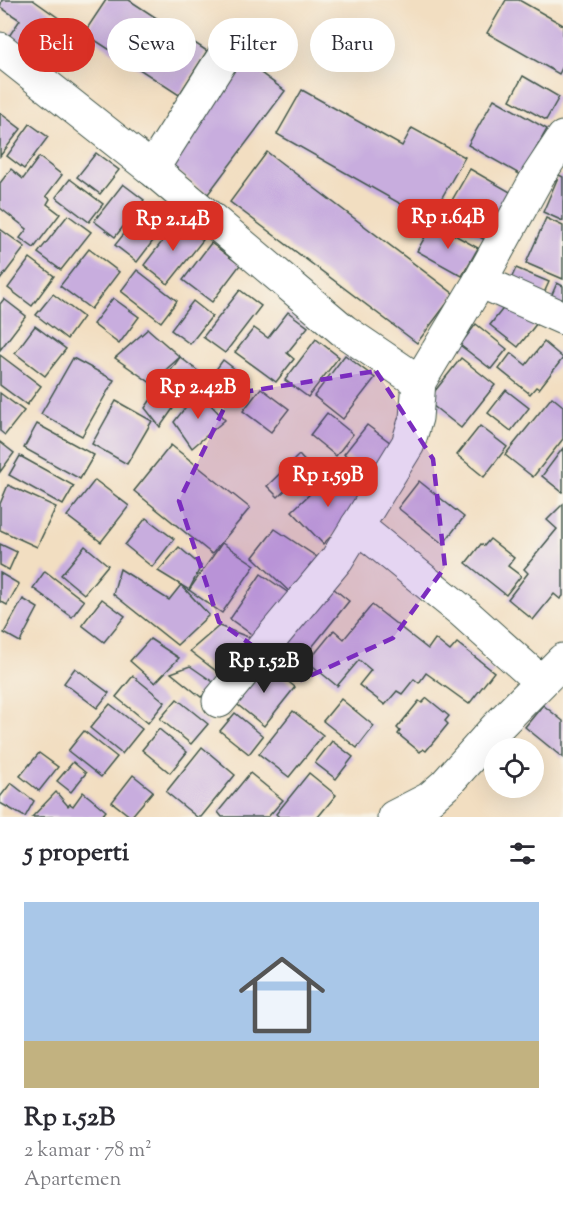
<!DOCTYPE html>
<html lang="id">
<meta charset="utf-8">
<style>
:root{--surface:#fff;--page:#f2f2f3;--text:#2b2b33;--muted:#7c7c81;--line:#e1e1e2;--accent:#d93025}
body{margin:0;font-family:"Sorts Mill Goudy",serif;background:var(--page);color:var(--text);height:100vh;display:flex;flex-direction:column;font-size:22px;white-space:nowrap}
*{box-sizing:border-box;margin:0}
p{font-size:20px;color:var(--muted)}
.icon{flex:none;width:33px;height:33px;fill:none;stroke:currentColor;stroke-width:2;stroke-linecap:round;stroke-linejoin:round}
.map{position:relative;height:817px;overflow:hidden}
.side{display:flex;flex-direction:column;background:var(--surface);flex:1}
.side>*{flex:none}
.hud{position:absolute;left:18px;top:18px;width:528px;height:54px;display:flex;gap:12px}
.controls{position:absolute;left:484px;top:738px;display:grid;gap:12px}
.controls a{display:grid;place-items:center;width:60px;height:60px;border-radius:50%;background:var(--surface);box-shadow:0 6px 24px #0002;font-size:30px}
.price{position:absolute;translate:-50% -51px;padding:0 14px;border-radius:12px;background:var(--accent);color:#fff;font-size:20px;line-height:39px;filter:drop-shadow(0 2px 3px #0008)}
.price::after{content:'';position:absolute;left:50%;top:36px;width:18px;height:14px;margin-left:-9px;background:inherit;clip-path:polygon(0 0,100% 0,50% 100%)}
.price.on{background:#222;color:#fff}
ul{padding:0;list-style:none}
li{display:grid;align-content:center;gap:12px;height:318px;padding:0 24px}
li+li{border-top:2px solid var(--line)}
li span{display:grid;place-items:center;height:186px;border-radius:0px;color:#555}
li>.icon{margin-inline-start:auto}
span .icon{width:108px;height:108px;fill:#fffc;stroke-width:1}
li b{font-size:26px}
h2{display:flex;justify-content:space-between;align-items:center;height:72px;padding:0 24px;font-size:26px}
.chip{padding:0 21px;border-radius:27px;background:var(--surface);box-shadow:0 6px 24px #0002;font-size:21px;line-height:54px}
.chip.on{background:var(--accent);color:#fff}
.map>svg:first-child{display:block}
.building{fill:#c8adde}
.lines{fill:none;stroke-linecap:round;stroke-linejoin:round}
.street-casing{stroke:#3f5549;stroke-width:35}
.street{stroke:#fff;stroke-width:33}
.marked{fill:#7b2cbf;fill-opacity:0.2;stroke:#7b2cbf;stroke-width:4.5;stroke-dasharray:12 8;stroke-linejoin:round}
</style>
<div class="map">
<svg width="563" height="817" viewBox="0 0 563 817">
<rect width="100%" height="100%" fill="#f7f3e8"/>
<filter id="ink" filterUnits="userSpaceOnUse"><feTurbulence type="fractalNoise" baseFrequency=".0167" numOctaves="2"/><feDisplacementMap in="SourceGraphic" scale="12" xChannelSelector="R" yChannelSelector="G"/><feConvolveMatrix kernelMatrix="1 2 1 2 8 2 1 2 1" color-interpolation-filters="sRGB"/></filter>
<filter id="wash" filterUnits="userSpaceOnUse"><feTurbulence type="fractalNoise" baseFrequency=".008" numOctaves="4" result="noise"/><feDisplacementMap in="SourceGraphic" scale="24" xChannelSelector="R" yChannelSelector="G"/><feGaussianBlur stdDeviation="1.35" result="paint"/><feColorMatrix in="noise" values="0 0 0 0 0 0 0 0 0 0 0 0 0 0 0 0 0 1.4 0 .05"/><feComposite in="paint" operator="in"/></filter>
<g filter="url(#wash)">
<rect width="100%" height="100%" fill="#f2dec1"/>
<g id="blocks">
<g class="building">
<polygon points="2,0 33,0 67,24 40,65 5,42 20,20 0,7"/>
<polygon points="106,0 129,0 207,51 179,95 84,33"/>
<polygon points="506,0 519,0 563,25 563,66 559,74 487,33"/>
<polygon points="242,59 285,91 208,194 164,161"/>
<polygon points="523,76 559,97 546,120 510,100"/>
<polygon points="302,90 402,146 412,128 465,157 429,220 277,134"/>
<polygon points="494,99 547,129 521,175 468,145"/>
<polygon points="0,113 21,129 0,156"/>
<polygon points="30,124 48,137 24,169 7,156"/>
<polygon points="267,152 454,294 417,343 230,202"/>
<polygon points="96,153 119,170 100,194 77,177"/>
<polygon points="39,157 62,175 46,196 50,199 47,204 60,214 34,248 20,238 27,229 0,208 0,183 11,169 23,179"/>
<polygon points="470,169 512,193 485,240 443,216"/>
<polygon points="559,175 563,177 563,221 543,212"/>
<polygon points="70,179 103,204 89,222 56,197"/>
<polygon points="123,184 144,200 115,237 94,221"/>
<polygon points="148,204 169,220 137,262 115,245"/>
<polygon points="68,215 91,232 61,270 38,253"/>
<polygon points="546,218 563,226 563,279 526,263"/>
<polygon points="178,221 203,240 168,284 144,265"/>
<polygon points="433,223 478,248 462,276 417,251"/>
<polygon points="0,229 25,247 0,280"/>
<polygon points="211,243 240,265 212,302 183,280"/>
<polygon points="89,249 119,272 91,309 60,286"/>
<polygon points="30,258 54,276 32,306 8,288"/>
<polygon points="516,268 549,282 539,304 506,290"/>
<polygon points="137,270 177,301 161,322 121,291"/>
<polygon points="557,283 563,286 563,313 547,306"/>
<polygon points="240,290 261,306 225,353 203,337"/>
<polygon points="53,294 83,317 67,339 36,315"/>
<polygon points="113,298 139,317 119,344 93,324"/>
<polygon points="4,299 26,316 0,350 0,304"/>
<polygon points="193,301 212,316 190,344 171,330"/>
<polygon points="509,301 537,323 518,347 490,325"/>
<polygon points="288,312 308,327 287,353 294,359 276,382 235,352 254,328 268,338"/>
<polygon points="476,324 507,349 491,369 460,345"/>
<polygon points="35,326 66,349 45,376 15,353"/>
<polygon points="148,329 180,357 151,383 115,358"/>
<polygon points="316,339 339,357 308,397 285,380"/>
<polygon points="544,342 563,358 539,389 536,387 530,394 499,369 511,353 526,365"/>
<polygon points="0,355 41,386 27,405 0,385"/>
<polygon points="345,355 375,378 343,419 314,396"/>
<polygon points="180,357 199,372 160,427 145,408"/>
<polygon points="73,358 114,380 82,436 41,414"/>
<polygon points="461,358 495,385 461,428 427,401"/>
<polygon points="223,360 249,380 235,399 209,379"/>
<polygon points="261,388 289,409 271,432 243,411"/>
<polygon points="506,390 529,408 511,431 488,413"/>
<polygon points="198,391 225,420 192,448 174,422"/>
<polygon points="0,393 24,411 5,435 0,431"/>
<polygon points="552,397 563,406 563,439 533,477 505,455"/>
<polygon points="116,401 152,421 127,464 92,444"/>
<polygon points="327,413 353,434 336,456 310,435"/>
<polygon points="37,424 94,455 80,479 24,448"/>
<polygon points="367,425 395,446 372,475 344,454"/>
<polygon points="480,426 507,447 484,477 457,455"/>
<polygon points="0,442 14,453 0,472"/>
<polygon points="171,445 250,508 212,554 134,491"/>
<polygon points="563,448 563,490 562,492 542,476"/>
<polygon points="299,455 310,467 278,497 267,486"/>
<polygon points="20,456 74,486 63,505 9,475"/>
<polygon points="334,471 365,504 323,544 292,511"/>
<polygon points="95,480 129,506 101,542 67,516"/>
<polygon points="419,481 464,517 443,544 398,508"/>
<polygon points="8,485 56,507 37,547 0,530 0,504"/>
<polygon points="563,504 563,596 560,599 554,594 533,620 508,599 528,573 524,569 557,529 547,520"/>
<polygon points="146,518 174,539 152,567 125,545"/>
<polygon points="275,529 326,563 296,598 253,557"/>
<polygon points="490,539 514,558 508,566 521,576 506,595 466,563 481,544 484,546"/>
<polygon points="222,543 255,565 222,613 189,590"/>
<polygon points="0,544 17,552 9,570 0,565"/>
<polygon points="85,546 108,565 84,594 61,575"/>
<polygon points="179,547 201,566 189,590 158,571"/>
<polygon points="120,569 169,600 181,585 209,615 177,645 113,594"/>
<polygon points="45,571 84,601 72,617 33,588"/>
<polygon points="0,573 19,584 7,605 0,601"/>
<polygon points="261,574 296,598 264,643 230,619"/>
<polygon points="328,584 349,601 296,667 275,650"/>
<polygon points="23,599 38,608 20,642 4,633"/>
<polygon points="102,599 125,616 104,642 82,625"/>
<polygon points="372,605 428,649 435,639 450,651 457,643 494,672 469,704 426,673 419,683 414,679 402,694 397,691 385,705 359,685 371,670 359,660 337,686 308,662 334,630 344,639"/>
<polygon points="219,626 264,643 224,677 190,651"/>
<polygon points="150,639 179,658 155,683 130,661"/>
<polygon points="265,663 295,687 264,726 234,702"/>
<polygon points="190,666 216,684 201,697 171,673"/>
<polygon points="75,668 109,693 97,708 64,683"/>
<polygon points="133,676 165,702 148,723 116,697"/>
<polygon points="427,698 449,716 445,721 448,724 426,751 423,749 420,752 398,734 400,731 397,728 419,701 422,703"/>
<polygon points="177,699 208,724 191,744 160,719"/>
<polygon points="341,699 374,726 357,748 323,721"/>
<polygon points="110,704 142,729 122,754 90,728"/>
<polygon points="543,705 563,721 563,758 525,727"/>
<polygon points="293,711 323,735 289,777 259,754"/>
<polygon points="235,713 263,736 249,754 220,731"/>
<polygon points="159,729 187,752 170,773 142,750"/>
<polygon points="84,731 117,757 101,777 68,751"/>
<polygon points="332,741 353,757 336,779 315,763"/>
<polygon points="202,747 235,775 201,817 197,817 166,792"/>
<polygon points="39,753 58,767 39,791 20,776"/>
<polygon points="73,762 86,773 71,792 57,781"/>
<polygon points="250,773 283,800 268,817 222,817 218,812"/>
<polygon points="309,773 336,795 318,817 279,817 276,814"/>
<polygon points="133,775 153,791 131,817 112,802"/>
<polygon points="11,783 34,801 25,817 0,803 0,797"/>
<polygon points="56,792 68,806 70,804 73,806 83,792 106,811 101,817 32,817"/>
</g>
</g>
</g>
<g filter="url(#ink)">
<use href="#blocks" fill-opacity="0" stroke="#3f5549" stroke-width="1.5"/>
<g class="lines">
<defs>
<g id="street">
<polyline points="0,49 152,169 344,331 419,382 480,281 538,176 563,138"/>
<polyline points="152,169 231,45"/>
<polyline points="480,281 563,318"/>
<polyline points="357,526 463,612 541,682"/>
<polyline points="219,701 337,559 408,444 416,418 419,382"/>
<polyline points="394,817 429,799 446,784 496,728 563,660"/>
</g>
</defs>
<use href="#street" class="street-casing"/>
<use href="#street" class="street"/>
</g>
</g>
<path class="marked" d="M376,371L433,459L445,567L393,638L301,680L219,622L179,501L231,394Z"/>
</svg>
<div class="controls">
<a><svg class="icon" aria-label="locate" viewBox="0 0 24 24"><circle cx="12" cy="12" r="6"/><path d="M12 2v4M12 18v4M2 12h4M18 12h4"/></svg></a>
</div>
<b class="price" style="left:448px;top:250px">Rp 1.64B</b>
<b class="price" style="left:173px;top:252px">Rp 2.14B</b>
<b class="price" style="left:198px;top:420px">Rp 2.42B</b>
<b class="price" style="left:328px;top:508px">Rp 1.59B</b>
<b class="price on" style="left:264px;top:694px">Rp 1.52B</b>
<div class="hud">
<a class="chip on">Beli</a>
<a class="chip">Sewa</a>
<a class="chip">Filter</a>
<a class="chip">Baru</a>
</div>
</div>
<section class="side">
<h2>5 properti<svg class="icon" aria-label="filters" viewBox="0 0 24 24"><path d="M4 7h16M4 17h16"/><circle cx="9" cy="7" r="2"/><circle cx="15" cy="17" r="2"/></svg></h2>
<ul>
<li><span style="background:linear-gradient(#a9c7e8 75%,#c2b280 0)"><svg class="icon" aria-label="home" viewBox="0 0 24 24"><path d="M3 11l9-7 9 7M6 9v11h12V9"/></svg></span><div><b>Rp 1.52B</b><p>2 kamar · 78 m²</p><p>Apartemen</p></div></li>
</ul>
</section>
